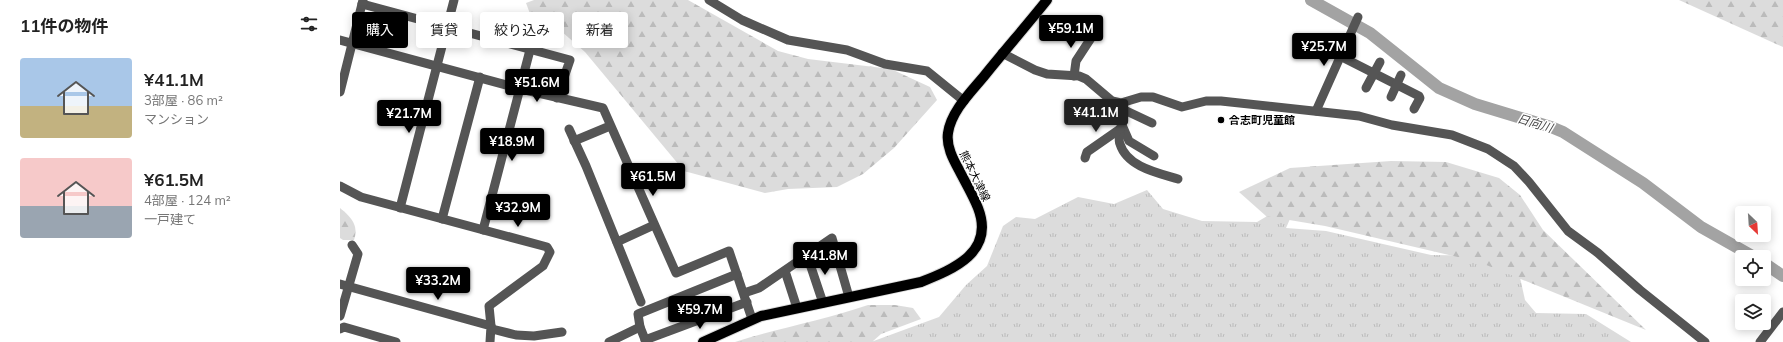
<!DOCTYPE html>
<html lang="ja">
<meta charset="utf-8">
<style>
:root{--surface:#fff;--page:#f6f6f6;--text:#222;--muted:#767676;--accent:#000}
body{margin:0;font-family:Mulish,"Noto Sans JP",sans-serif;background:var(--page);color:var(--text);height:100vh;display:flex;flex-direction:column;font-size:15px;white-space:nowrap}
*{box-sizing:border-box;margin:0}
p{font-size:13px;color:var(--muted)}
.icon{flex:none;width:22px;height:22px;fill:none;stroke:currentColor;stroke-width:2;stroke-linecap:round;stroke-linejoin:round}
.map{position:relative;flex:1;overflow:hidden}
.drawer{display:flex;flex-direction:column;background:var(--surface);width:340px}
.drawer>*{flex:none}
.banner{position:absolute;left:12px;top:12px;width:380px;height:36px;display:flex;gap:8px}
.needle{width:26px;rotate:155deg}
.tools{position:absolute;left:1395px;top:206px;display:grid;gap:8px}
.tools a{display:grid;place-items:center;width:36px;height:36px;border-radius:4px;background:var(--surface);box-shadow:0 2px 10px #0003;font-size:20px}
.price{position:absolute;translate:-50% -34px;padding:0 9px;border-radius:4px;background:var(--accent);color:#fff;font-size:13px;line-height:26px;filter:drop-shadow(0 1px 2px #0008)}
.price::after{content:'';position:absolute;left:50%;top:24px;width:12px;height:9px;margin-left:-6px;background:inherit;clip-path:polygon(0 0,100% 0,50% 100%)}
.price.on{background:#222;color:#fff}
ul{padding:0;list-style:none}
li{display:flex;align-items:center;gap:12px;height:100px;padding:0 20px}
li span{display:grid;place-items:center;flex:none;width:112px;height:80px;border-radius:4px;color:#555}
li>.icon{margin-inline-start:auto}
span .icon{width:48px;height:48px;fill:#fffc;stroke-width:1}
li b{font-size:17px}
h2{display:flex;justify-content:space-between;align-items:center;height:48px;padding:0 20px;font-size:17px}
.pill{padding:0 14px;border-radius:4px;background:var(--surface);box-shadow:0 2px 10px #0003;font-size:14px;line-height:36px}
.pill.on{background:var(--accent);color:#fff}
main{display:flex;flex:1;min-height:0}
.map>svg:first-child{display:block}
.grass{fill:url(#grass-tufts)}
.forest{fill:url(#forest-firs)}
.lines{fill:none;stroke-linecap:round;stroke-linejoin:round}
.river{stroke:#a3a3a3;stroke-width:12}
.major-casing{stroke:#dbdbdb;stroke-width:12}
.minor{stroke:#555;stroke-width:9}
.major{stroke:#000;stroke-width:10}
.poi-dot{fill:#000;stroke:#fff;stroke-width:1.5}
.labels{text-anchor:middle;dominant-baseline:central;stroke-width:3;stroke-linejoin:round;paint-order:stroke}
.poi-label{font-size:11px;font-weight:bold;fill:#000;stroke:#fff;text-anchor:start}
.street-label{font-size:11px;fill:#000;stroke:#fff}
.water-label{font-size:12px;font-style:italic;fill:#444;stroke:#fff}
</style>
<main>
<section class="drawer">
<h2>11件の物件<svg class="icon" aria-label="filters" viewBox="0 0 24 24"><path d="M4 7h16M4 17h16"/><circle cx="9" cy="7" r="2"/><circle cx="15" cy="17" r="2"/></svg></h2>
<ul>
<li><span style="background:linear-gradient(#a9c7e8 60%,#c2b280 0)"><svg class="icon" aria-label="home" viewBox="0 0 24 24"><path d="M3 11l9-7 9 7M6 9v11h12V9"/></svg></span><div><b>¥41.1M</b><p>3部屋 · 86 m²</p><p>マンション</p></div></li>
<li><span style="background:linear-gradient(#f6c9c9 60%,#9aa5b1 0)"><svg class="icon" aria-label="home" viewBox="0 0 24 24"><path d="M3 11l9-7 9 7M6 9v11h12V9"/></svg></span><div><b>¥61.5M</b><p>4部屋 · 124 m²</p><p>一戸建て</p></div></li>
</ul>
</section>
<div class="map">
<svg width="1443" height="342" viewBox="0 0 1443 342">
<defs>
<pattern id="grass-tufts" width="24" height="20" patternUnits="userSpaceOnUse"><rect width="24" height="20" fill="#dcdcdc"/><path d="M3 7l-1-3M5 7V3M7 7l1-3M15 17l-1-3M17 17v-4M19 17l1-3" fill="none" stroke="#bbb"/></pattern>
<pattern id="forest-firs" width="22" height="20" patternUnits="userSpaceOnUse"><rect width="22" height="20" fill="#dcdcdc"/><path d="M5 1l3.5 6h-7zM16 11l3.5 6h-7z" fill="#bbb"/></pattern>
</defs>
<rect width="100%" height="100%" fill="#fff"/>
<polygon class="grass" points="807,190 823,209 862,221 917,222 946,205 953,212 946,228 986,231 1091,255 1159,256 1179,273 1185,300 1196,313 1246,314 1291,342 531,342 599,317 626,285 647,266 663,226 676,217 695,219 738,197 774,204"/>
<g class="forest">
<polygon points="194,0 348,0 438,51 468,59 551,69 590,87 597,100 554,148 523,174 497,187 448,189 425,193 344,171 245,52 221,31 192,19 186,3"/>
<polygon points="1339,0 1443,0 1443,47"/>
<polygon points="1051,161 1106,162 1159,178 1180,195 1203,230 1306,330 1139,262 985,226 926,216 899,192 950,168"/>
<path d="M0,208C11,217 19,225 14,240H3L0,238Z"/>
<path d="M528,305H555L573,308L581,319L541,334L532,342H395C439,328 484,320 528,305Z"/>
</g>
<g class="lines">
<g class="river">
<polyline points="971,0 1030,33 1099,88 1135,104 1211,127 1223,132 1303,183 1361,227 1414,257"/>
<polyline points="1424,263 1443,276"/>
</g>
<defs>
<path id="major" d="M363,342L421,316L581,282C614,269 655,252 638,208C633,195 625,182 619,170C613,159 606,146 608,133C611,111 632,91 645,75C666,49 687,25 707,0"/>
</defs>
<use href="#major" class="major-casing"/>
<g class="minor">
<polyline points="369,0 402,20 448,40 507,50 545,64 587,71 624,101"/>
<polyline points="22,4 230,60 217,98"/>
<polyline points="0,40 181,89 263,108 336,273 389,251 412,319"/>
<polyline points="662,53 695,70 707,74 739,76 746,79 772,101 781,103 801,97 813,97 842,107 866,101 881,101 1019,116 1052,125 1112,135 1148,149 1174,166 1189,182 1228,231 1258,253 1300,290 1365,342"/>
<polyline points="1000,56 1079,96 1080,98 1074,109"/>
<polyline points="734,76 736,61 755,32"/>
<polyline points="1026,88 1040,62"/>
<polyline points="0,92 23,0"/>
<polyline points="1051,97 1061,75"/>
<polyline points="778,104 778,107 812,123"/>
<polyline points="976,111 1018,17"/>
<polyline points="782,125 789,141 814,156"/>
<polyline points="229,129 246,166 301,302"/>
<path d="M780,129C780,134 778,140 780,144C787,167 818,173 838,179"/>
<polyline points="234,141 270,126"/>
<polyline points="745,158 747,152 780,129 783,122 778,107"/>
<polyline points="0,186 21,197 207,247 210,252 203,266 149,306 151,326"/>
<polyline points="60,208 114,0"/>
<polyline points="102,219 140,77"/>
<polyline points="143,230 190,50"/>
<polyline points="277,242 314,225"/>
<polyline points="467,255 483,303"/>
<polyline points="445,271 457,308"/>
<polyline points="0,284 151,326 150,342"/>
<polyline points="404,293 419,288 492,238 509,297"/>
<polyline points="0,316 18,254 12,245"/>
<polyline points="0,329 4,327 56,342"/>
<polyline points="152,329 176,335 194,336 222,332"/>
<polyline points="305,340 407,302"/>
<polyline points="269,342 300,327"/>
<polyline points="306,342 300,327 298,314 397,274"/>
<polyline points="1420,342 1443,312"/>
</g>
<use href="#major" class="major"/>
</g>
<circle class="poi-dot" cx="881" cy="120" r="4"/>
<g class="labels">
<g class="poi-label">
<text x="889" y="120">合志町児童館</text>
</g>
<g class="street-label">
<text transform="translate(635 176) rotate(64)">熊本大津線</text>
</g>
<g class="water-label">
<text transform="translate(1195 123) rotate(17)">日向川</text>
</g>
</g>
</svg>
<div class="tools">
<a><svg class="needle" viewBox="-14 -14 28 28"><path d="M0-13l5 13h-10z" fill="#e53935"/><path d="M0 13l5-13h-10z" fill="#767676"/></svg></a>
<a><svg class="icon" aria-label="locate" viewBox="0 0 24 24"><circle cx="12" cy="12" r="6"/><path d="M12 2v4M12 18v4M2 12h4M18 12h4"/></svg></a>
<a><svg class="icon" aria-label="layers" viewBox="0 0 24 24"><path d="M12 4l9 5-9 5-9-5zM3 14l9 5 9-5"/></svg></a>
</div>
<b class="price" style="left:731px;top:49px">¥59.1M</b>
<b class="price" style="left:984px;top:67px">¥25.7M</b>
<b class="price" style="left:197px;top:103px">¥51.6M</b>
<b class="price on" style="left:756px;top:133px">¥41.1M</b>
<b class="price" style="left:69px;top:134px">¥21.7M</b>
<b class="price" style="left:172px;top:162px">¥18.9M</b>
<b class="price" style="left:313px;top:197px">¥61.5M</b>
<b class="price" style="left:178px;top:228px">¥32.9M</b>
<b class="price" style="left:485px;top:276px">¥41.8M</b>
<b class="price" style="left:98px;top:301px">¥33.2M</b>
<b class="price" style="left:360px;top:330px">¥59.7M</b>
<div class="banner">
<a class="pill on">購入</a>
<a class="pill">賃貸</a>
<a class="pill">絞り込み</a>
<a class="pill">新着</a>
</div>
</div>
</main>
